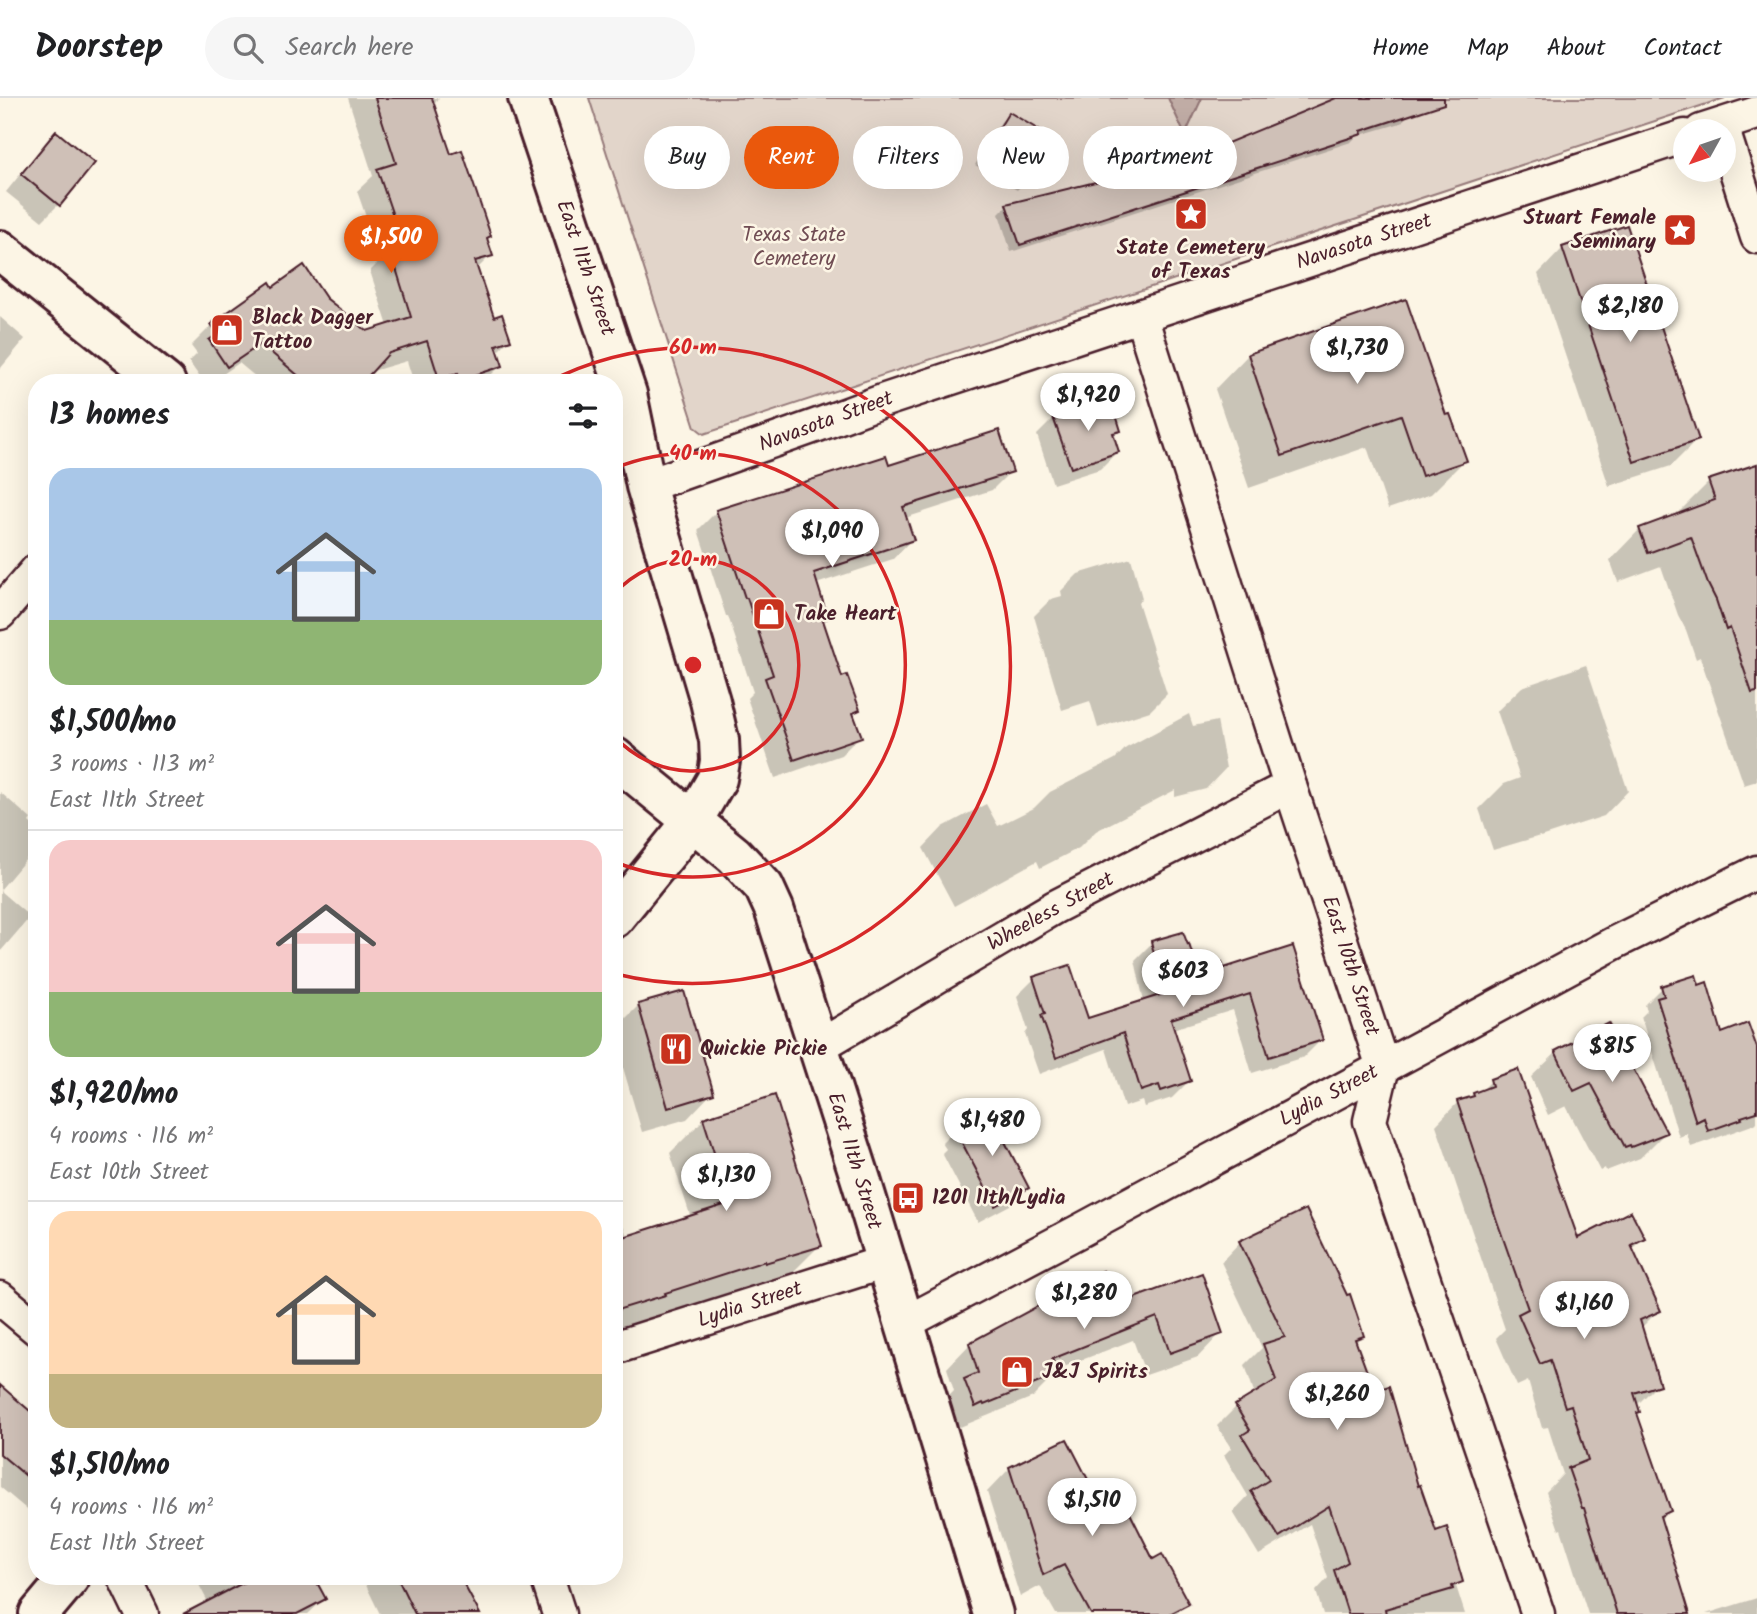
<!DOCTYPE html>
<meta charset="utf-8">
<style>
:root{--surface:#fff;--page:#f6f6f6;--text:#202124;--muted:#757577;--line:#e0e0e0;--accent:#ea580c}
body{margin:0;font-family:Kalam,sans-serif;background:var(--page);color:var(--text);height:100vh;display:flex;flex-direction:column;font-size:26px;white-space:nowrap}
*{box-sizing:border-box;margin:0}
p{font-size:23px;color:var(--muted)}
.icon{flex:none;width:38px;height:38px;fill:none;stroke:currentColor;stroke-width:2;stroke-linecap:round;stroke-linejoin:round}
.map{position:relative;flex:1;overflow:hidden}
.side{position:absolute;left:28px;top:276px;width:595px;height:1211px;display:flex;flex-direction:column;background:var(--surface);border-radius:28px;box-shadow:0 7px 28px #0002}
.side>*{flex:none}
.top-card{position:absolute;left:644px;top:28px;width:665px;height:63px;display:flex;gap:14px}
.needle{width:46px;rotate:230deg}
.tools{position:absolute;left:1673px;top:21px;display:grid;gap:14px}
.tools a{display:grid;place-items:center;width:63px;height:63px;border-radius:50%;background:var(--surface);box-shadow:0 7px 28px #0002;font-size:35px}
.price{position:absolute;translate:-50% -60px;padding:0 16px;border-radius:24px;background:#fff;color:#222;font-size:23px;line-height:46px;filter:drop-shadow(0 2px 4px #0008)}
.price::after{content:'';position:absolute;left:50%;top:42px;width:21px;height:16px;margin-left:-10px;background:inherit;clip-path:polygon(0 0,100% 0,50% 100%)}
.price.current{background:var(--accent);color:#fff}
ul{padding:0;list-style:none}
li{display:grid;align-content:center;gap:14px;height:371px;padding:0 21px}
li+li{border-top:2px solid var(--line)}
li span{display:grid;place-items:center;height:217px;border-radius:21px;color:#555}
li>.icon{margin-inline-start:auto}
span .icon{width:126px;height:126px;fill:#fffc;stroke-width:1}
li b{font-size:30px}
h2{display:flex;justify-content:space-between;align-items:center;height:84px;padding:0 21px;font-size:30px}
.tag{padding:0 24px;border-radius:32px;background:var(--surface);box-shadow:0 7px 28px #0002;font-size:24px;line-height:63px}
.tag.current{background:var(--accent);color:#fff}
header{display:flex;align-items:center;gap:42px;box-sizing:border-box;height:98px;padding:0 35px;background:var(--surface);border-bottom:2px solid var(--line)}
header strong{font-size:33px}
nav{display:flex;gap:38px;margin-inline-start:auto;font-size:24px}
.search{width:490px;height:63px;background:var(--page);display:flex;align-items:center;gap:18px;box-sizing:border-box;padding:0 24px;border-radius:38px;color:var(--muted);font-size:26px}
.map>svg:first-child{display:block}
.green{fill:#e2d5ca;stroke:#967a7a;stroke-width:2}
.water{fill:#c0aca5;stroke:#917474;stroke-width:2}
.shadow{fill:#0003}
.building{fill:#cfc0b7;stroke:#4a1f2b;stroke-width:2}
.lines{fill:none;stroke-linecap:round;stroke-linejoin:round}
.street-casing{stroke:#4a1f2b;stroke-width:37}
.secondary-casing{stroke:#4a1f2b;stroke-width:44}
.street{stroke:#fcf5e5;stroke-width:32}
.secondary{stroke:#fcf5e5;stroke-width:38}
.ring{fill:none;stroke:#d62828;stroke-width:3.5}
.labels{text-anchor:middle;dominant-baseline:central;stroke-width:5;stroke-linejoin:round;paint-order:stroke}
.poi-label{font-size:21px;font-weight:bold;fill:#4a1f2b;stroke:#fcf5e5;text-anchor:start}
.park-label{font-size:21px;fill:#704c53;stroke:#fcf5e5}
.street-label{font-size:21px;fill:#4a1f2b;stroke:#fcf5e5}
.centre{fill:#d62828;stroke:#fcf5e5;stroke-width:3.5}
.ring-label{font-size:21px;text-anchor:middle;font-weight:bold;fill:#d62828;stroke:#fcf5e5;stroke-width:5;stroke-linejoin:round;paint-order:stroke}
</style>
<header>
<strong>Doorstep</strong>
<div class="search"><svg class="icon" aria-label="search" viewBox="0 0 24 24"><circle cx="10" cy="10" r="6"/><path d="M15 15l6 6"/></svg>Search here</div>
<nav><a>Home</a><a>Map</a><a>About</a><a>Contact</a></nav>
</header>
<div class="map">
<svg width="1757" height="1516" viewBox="0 0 1757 1516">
<rect width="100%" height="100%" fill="#fcf5e5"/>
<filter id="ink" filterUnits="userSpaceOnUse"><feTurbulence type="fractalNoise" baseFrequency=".0143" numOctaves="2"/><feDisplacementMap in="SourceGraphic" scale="14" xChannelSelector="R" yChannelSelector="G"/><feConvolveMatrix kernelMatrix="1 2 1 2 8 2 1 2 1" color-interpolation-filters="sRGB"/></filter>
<g filter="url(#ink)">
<polygon class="green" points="589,0 1725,0 704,336 695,329"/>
<polygon class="water" points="1168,0 1202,0 1185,37"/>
<g class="shadow">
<polygon points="348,0 439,0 432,7 450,59 489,138 486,141 491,157 476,172 493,221 509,242 497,254 501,267 483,285 414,285 407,263 369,274 359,285 263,285 239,265 210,285 204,285 189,264 197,256 191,248 212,227 273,191 325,201 367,235 388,228 370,173 381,162 357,93 373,78"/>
<polygon points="1340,0 1403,0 1409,16 1401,25 1357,38 1351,44 1011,154 999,116 1007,108 1189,63"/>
<polygon points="1009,16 1025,84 1017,92 975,67 1001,24"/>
<polygon points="56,36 59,106 42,123 6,94 39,53"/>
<polygon points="1563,150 1697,342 1671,368 1609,388 1538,176"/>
<polygon points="0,219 25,241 0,271"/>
<polygon points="1248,257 1445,320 1465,362 1431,396 1388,411 1367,349 1249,390 1215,291"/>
<polygon points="1104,311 1119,332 1113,339 1117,354 1100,371 1053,386 1037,337 1054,320"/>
<polygon points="1757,368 1757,683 1744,687 1700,559 1696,561 1686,532 1678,517 1661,468 1618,484 1610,462 1640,431 1680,417 1679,414 1709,384"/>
<polygon points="888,369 1011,373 992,392 905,420 912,441 893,461 816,486 826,520 822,524 841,581 858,612 852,617 860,638 841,657 775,680 747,600 753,594 728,518 726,518 698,432 717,413"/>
<polygon points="1131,460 1142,500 1138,504 1167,596 1150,613 1098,630 1090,603 1062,612 1034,518 1051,501 1062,498 1061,493 1078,476"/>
<polygon points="1586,567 1628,693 1604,718 1540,739 1540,738 1493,752 1479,711 1504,686 1520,680 1497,613 1522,589"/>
<polygon points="1189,616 1193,628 1217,623 1226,670 1206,691 1175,699 1175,692 1096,733 1079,750 1040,770 1037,763 954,808 923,750 943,729 986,706 998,728 1034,710 1050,694 1115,661 1126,650"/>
<polygon points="0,694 31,721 29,724 37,731 37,748 0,792"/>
<polygon points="0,793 30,819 0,854"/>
<polygon points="1152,845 1196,874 1223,872 1321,942 1304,959 1252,975 1233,912 1173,931 1189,983 1172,1000 1144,1009 1142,1003 1124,1009 1106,951 1039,976 1025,936 1028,932 1017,898 1034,881 1087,922 1144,904 1135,862"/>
<polygon points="1662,890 1757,967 1757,1024 1755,1026 1691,1049 1687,1036 1679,1039 1641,919 1647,913 1645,907"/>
<polygon points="683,895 712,995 687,1021 642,1034 614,939 614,932 638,908"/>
<polygon points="1556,955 1665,1035 1640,1060 1606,1073 1605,1070 1600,1073 1566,1008 1548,1017 1531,979"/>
<polygon points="1491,983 1577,1143 1643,1140 1631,1152 1658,1213 1641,1230 1658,1286 1636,1308 1635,1316 1669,1413 1659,1423 1688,1516 1588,1516 1561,1431 1559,1432 1546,1394 1563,1376 1548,1329 1542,1330 1528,1283 1517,1288 1496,1240 1505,1231 1436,1027 1458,1004 1469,1001 1474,996 1480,994"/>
<polygon points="704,1021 820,1147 786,1181 731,1198 731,1196 633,1227 630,1230 614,1235 614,1132 624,1129 627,1140 691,1120 670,1055"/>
<polygon points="959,1028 1027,1089 1010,1107 978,1124 942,1055 946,1051 942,1045"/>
<polygon points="1240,1144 1362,1238 1355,1245 1373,1295 1417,1391 1434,1435 1461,1484 1456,1488 1465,1516 1323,1516 1316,1493 1328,1480 1310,1426 1259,1457 1233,1414 1248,1398 1224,1357 1231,1350 1217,1328 1237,1308 1255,1297 1245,1267 1262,1250 1221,1164"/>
<polygon points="1117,1208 1221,1235 1198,1259 1146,1277 1133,1242 1056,1272 1057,1275 1033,1299 960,1329 959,1327 951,1331 941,1306 954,1293 947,1270 970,1246"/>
<polygon points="0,1290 37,1337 37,1420 0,1389"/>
<polygon points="1010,1370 1096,1399 1152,1463 1187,1505 1176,1516 1056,1516 1040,1488 1020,1499 987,1394"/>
<polygon points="195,1479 312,1479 324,1501 308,1516 208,1516 211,1510"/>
<polygon points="362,1479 458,1479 478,1516 380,1516"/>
<polygon points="1757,1500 1757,1516 1706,1516"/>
</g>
<g class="building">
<polygon points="375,0 432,0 451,56 462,52 491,138 487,140 493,158 475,163 494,219 502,216 511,242 496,247 503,268 460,282 458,275 439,281 427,243 389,255 362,285 307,285 261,246 227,269 209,242 218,236 211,226 270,184 273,189 304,167 326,200 367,233 411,219 390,151 403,147 377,71 396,65"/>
<polygon points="1336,0 1444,0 1444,6 1361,33 1362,36 1020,147 1006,106 1189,61"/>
<polygon points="1009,14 1054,41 1027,85 982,58"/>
<polygon points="56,33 95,65 60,108 21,76"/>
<polygon points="1627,127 1699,342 1634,364 1562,149"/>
<polygon points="1406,201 1446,317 1450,316 1467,363 1422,378 1401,317 1282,358 1248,256"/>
<polygon points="1103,302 1105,309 1113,307 1121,333 1113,335 1119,354 1071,370 1053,319"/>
<polygon points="999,332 1013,374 903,409 914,442 814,475 828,520 823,522 842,579 847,577 860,612 853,615 862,639 794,662 765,580 773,577 747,500 745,500 716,412 886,358 889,367"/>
<polygon points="1757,366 1757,594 1752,595 1730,530 1726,532 1716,502 1708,486 1691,439 1648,455 1639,430 1715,402 1708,382"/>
<polygon points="1183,834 1188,847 1189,846 1197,871 1222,864 1224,870 1293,848 1323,942 1269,959 1250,896 1171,921 1191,983 1161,993 1159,987 1141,993 1123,935 1056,960 1041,917 1045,916 1033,879 1070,867 1088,920 1163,896 1151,843"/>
<polygon points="1696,877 1699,887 1707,884 1722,935 1748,925 1757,950 1757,1014 1741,1019 1742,1021 1708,1033 1704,1020 1696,1024 1657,900 1664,898 1661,888"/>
<polygon points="684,893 714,996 668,1010 638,906"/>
<polygon points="1609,925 1667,1035 1631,1049 1630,1047 1625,1049 1591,985 1574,993 1555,953"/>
<polygon points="1518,971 1578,1140 1631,1113 1645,1140 1631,1147 1661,1213 1640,1222 1660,1287 1634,1295 1640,1314 1637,1315 1671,1413 1660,1418 1690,1516 1617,1516 1584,1410 1582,1410 1568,1370 1588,1362 1571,1307 1565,1309 1550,1262 1540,1266 1518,1216 1528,1211 1497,1123 1457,1003 1474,998 1473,995 1492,988 1490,981"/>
<polygon points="775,997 822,1148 765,1165 765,1163 665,1195 666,1197 614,1213 614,1142 730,1105 703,1020"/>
<polygon points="988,1011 1029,1090 995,1108 958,1037 963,1034 958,1026"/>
<polygon points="1306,1111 1347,1197 1350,1196 1364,1238 1355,1241 1374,1293 1389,1288 1418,1388 1420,1387 1436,1433 1447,1429 1463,1484 1452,1488 1453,1491 1385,1511 1386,1516 1348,1516 1334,1472 1348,1464 1329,1408 1279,1439 1251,1393 1269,1382 1242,1337 1250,1332 1235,1307 1276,1282 1263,1246 1285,1239 1239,1143"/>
<polygon points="1103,1173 1118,1206 1202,1175 1223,1236 1170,1255 1157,1219 1052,1261 1059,1276 984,1307 983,1305 975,1309 964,1281 978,1275 969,1245"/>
<polygon points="0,1287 37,1319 37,1387 0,1356"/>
<polygon points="1067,1341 1096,1397 1116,1387 1153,1461 1162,1456 1189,1506 1170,1516 1091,1516 1064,1467 1043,1477 1009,1369"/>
<polygon points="254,1479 314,1479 326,1501 297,1516 183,1516"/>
<polygon points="397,1479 460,1479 480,1516 415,1516"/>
</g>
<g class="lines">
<defs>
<g id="street">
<polyline points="1701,33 1757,15"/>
<polyline points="1724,35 1757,139"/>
<polyline points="1141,218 1290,688 1383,969 1370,1023 1538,1516"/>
<polyline points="646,388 818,327 885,302 1685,38"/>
<polyline points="0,515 37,472"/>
<polyline points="818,949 1055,809 1290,688"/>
<polyline points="0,1200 37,1231"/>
<polyline points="903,1226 1083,1131 1614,845 1757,774"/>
<polyline points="614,1250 885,1164"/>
<polyline points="124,1479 142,1516"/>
<polyline points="547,1479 559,1516"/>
</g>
<g id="secondary">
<polyline points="528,0 627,296 646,388 710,603 719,642 720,663 717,681 692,724 614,820"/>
<polyline points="0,152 166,285"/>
<polyline points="614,659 734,757 764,789 774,811 861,1082 993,1516"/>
<polyline points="39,1516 70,1479"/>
</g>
</defs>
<use href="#street" class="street-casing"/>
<use href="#secondary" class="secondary-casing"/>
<use href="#street" class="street"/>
<use href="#secondary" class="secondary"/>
</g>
</g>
<g class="ring">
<path d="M615 495A106 106 0 1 1 615 639"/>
<path d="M615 370A212 212 0 1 1 615 764"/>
<path d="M546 285A318 318 0 1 1 616 876"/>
</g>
<defs>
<symbol id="sight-square" viewBox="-11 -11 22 22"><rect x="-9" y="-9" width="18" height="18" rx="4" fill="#c8321e" stroke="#fcf5e5"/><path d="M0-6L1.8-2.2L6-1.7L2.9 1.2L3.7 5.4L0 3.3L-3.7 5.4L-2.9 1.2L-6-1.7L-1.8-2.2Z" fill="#fff"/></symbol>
<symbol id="shop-square" viewBox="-11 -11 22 22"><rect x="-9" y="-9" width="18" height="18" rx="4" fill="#c8321e" stroke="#fcf5e5"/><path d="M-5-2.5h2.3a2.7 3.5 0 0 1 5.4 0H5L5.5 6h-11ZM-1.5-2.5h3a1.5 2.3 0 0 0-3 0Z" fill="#fff"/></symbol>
<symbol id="restaurant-square" viewBox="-11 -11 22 22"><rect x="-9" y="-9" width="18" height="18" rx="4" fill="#c8321e" stroke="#fcf5e5"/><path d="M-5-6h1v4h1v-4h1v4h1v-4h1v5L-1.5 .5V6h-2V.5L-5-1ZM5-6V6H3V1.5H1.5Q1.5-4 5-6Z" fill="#fff"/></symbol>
<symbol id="bus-square" viewBox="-11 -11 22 22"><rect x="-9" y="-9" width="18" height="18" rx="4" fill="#c8321e" stroke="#fcf5e5"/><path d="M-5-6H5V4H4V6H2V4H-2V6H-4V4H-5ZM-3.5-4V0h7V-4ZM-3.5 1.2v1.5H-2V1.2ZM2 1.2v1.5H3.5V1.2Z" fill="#fff"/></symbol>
</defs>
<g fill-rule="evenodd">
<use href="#sight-square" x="1172" y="97" width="38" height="38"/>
<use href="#sight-square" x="1661" y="113" width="38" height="38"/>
<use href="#shop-square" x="208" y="213" width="38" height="38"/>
<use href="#shop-square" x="750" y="497" width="38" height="38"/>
<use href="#restaurant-square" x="657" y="932" width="38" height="38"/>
<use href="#bus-square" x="889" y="1081" width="38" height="38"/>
<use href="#shop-square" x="998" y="1255" width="38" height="38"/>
</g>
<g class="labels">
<g class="poi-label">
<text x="1656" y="120" text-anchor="end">Stuart Female<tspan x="1656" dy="24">Seminary</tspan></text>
<text x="1191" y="150" text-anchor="middle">State Cemetery<tspan x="1191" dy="24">of Texas</tspan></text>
<text x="252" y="220">Black Dagger<tspan x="252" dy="24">Tattoo</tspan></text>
<text x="794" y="516">Take Heart</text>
<text x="700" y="951">Quickie Pickie</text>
<text x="932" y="1100">1201 11th/Lydia</text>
<text x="1042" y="1274">J&amp;J Spirits</text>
</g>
<g class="park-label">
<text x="794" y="137">Texas State<tspan x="794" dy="24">Cemetery</tspan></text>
</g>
<g class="street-label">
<text transform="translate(1364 144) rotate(-18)">Navasota Street</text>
<text transform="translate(585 170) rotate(71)">East 11th Street</text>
<text transform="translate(826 324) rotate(-20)">Navasota Street</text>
<text transform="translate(1051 814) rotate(-29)">Wheeless Street</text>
<text transform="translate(1350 868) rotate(72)">East 10th Street</text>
<text transform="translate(1329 998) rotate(-28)">Lydia Street</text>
<text transform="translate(854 1063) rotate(73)">East 11th Street</text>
<text transform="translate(750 1207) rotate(-18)">Lydia Street</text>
</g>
</g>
<circle cx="693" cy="567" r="10" class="centre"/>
<g class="ring-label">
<text x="693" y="256">60 m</text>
<text x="693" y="362">40 m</text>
<text x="693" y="468">20 m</text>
</g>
</svg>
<div class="tools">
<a><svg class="needle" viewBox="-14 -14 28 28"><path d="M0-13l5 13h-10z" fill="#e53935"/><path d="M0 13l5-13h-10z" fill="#757577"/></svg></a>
</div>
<b class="price current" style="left:391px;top:177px">$1,500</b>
<b class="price" style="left:1630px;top:246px">$2,180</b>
<b class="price" style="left:1357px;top:288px">$1,730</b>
<b class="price" style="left:1088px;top:335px">$1,920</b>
<b class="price" style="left:832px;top:471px">$1,090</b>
<b class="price" style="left:1183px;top:911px">$603</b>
<b class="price" style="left:1612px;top:986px">$815</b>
<b class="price" style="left:992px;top:1060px">$1,480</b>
<b class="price" style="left:726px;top:1115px">$1,130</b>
<b class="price" style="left:1084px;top:1233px">$1,280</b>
<b class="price" style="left:1584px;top:1243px">$1,160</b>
<b class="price" style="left:1337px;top:1334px">$1,260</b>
<b class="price" style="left:1092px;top:1440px">$1,510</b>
<div class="top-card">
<a class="tag">Buy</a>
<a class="tag current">Rent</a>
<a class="tag">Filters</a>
<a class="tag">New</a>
<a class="tag">Apartment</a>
</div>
<section class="side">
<h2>13 homes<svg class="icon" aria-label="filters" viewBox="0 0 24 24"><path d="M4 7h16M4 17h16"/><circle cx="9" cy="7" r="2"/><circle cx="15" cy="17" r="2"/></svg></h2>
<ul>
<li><span style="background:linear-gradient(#a9c7e8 70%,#8fb573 0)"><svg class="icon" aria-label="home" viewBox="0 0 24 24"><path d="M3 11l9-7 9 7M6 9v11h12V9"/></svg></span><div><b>$1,500/mo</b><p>3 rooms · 113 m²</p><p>East 11th Street</p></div></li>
<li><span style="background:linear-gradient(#f6c9c9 70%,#8fb573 0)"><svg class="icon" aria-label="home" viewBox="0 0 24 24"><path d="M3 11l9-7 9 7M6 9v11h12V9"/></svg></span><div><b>$1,920/mo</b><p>4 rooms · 116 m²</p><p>East 10th Street</p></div></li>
<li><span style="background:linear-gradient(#ffd9b3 75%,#c2b280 0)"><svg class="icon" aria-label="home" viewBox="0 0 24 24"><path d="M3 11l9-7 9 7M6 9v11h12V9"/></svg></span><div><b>$1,510/mo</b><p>4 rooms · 116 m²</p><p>East 11th Street</p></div></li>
</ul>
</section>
</div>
